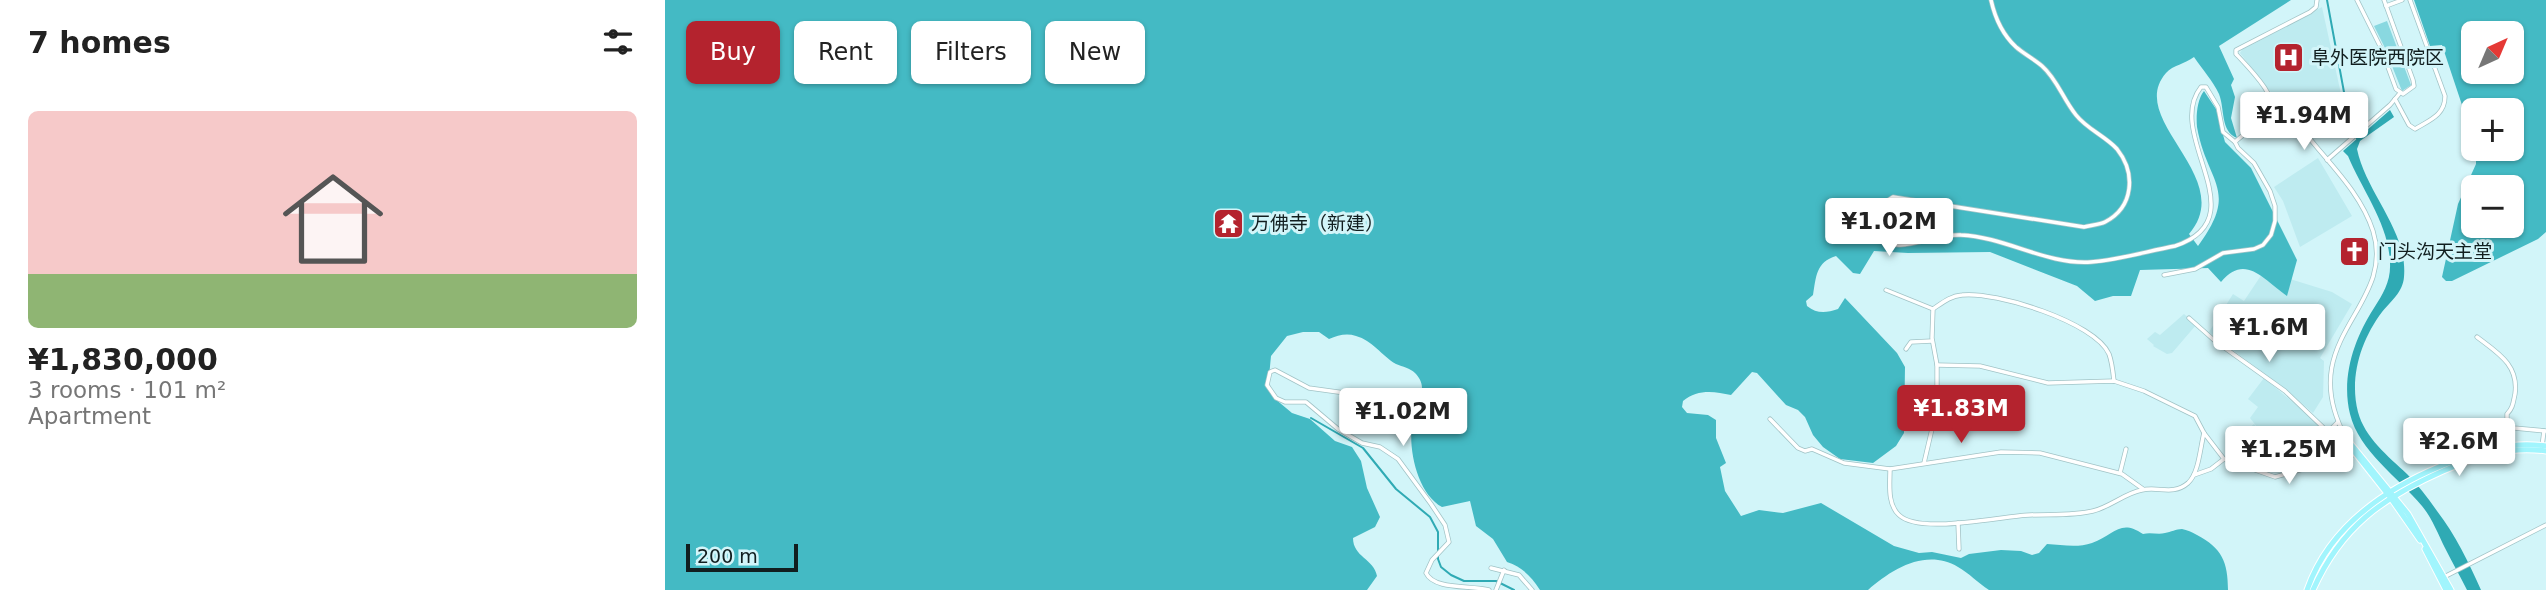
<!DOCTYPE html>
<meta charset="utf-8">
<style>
:root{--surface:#fff;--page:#f6f6f6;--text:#222;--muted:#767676;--accent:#b4232e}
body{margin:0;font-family:"DejaVu Sans","Noto Sans SC",sans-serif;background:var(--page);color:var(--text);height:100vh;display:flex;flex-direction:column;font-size:26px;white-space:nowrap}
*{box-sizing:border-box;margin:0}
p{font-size:23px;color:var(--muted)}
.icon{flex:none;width:38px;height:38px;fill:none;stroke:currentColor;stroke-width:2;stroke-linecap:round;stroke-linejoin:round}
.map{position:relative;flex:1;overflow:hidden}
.panel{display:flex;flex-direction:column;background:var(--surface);width:665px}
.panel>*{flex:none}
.hud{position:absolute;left:21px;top:21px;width:665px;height:63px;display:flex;gap:14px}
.needle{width:46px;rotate:44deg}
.fabs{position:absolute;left:1796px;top:21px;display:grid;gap:14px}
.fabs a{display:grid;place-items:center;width:63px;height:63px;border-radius:10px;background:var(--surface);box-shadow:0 2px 5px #0004;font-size:35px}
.scale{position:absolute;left:21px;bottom:18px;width:112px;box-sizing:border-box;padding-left:7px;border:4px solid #111e1f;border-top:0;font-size:19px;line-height:24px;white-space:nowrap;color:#111e1f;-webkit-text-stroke:5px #d2f5f9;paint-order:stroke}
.price{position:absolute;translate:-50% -60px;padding:0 16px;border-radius:7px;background:#fff;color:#222;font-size:23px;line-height:46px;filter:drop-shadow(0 2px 4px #0008)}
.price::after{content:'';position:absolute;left:50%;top:42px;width:21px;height:16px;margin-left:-10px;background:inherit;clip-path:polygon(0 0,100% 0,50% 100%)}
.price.active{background:var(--accent);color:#fff}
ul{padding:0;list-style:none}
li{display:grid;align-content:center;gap:14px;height:371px;padding:0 28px}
li span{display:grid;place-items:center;height:217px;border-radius:10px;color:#555}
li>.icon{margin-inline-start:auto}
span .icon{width:126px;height:126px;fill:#fffc;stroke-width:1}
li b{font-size:30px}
h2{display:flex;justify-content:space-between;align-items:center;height:84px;padding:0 28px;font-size:30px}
.chip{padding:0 24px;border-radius:10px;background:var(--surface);box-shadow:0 2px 5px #0004;font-size:24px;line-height:63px}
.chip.active{background:var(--accent);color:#fff}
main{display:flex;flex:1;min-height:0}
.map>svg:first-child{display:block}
.built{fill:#beebf0}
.green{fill:#89d8e0}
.forest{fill:#44bac4;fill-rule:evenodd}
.water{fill:#2faab4}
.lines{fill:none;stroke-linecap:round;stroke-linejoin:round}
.stream{stroke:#2faab4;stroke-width:2}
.minor-casing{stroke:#a1c3c6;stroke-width:5}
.major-casing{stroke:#fff;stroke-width:7}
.minor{stroke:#fff;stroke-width:3.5}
.major{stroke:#a1f5fd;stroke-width:5}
.labels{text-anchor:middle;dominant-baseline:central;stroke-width:6;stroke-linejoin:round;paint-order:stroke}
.poi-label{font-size:19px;fill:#111e1f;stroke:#d2f5f9;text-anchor:start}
</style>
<main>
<section class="panel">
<h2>7 homes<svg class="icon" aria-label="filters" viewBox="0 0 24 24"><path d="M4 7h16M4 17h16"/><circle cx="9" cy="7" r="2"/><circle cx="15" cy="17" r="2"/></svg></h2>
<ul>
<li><span style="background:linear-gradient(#f6c9c9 75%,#8fb573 0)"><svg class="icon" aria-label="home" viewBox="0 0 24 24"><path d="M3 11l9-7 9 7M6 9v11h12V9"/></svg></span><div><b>¥1,830,000</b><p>3 rooms · 101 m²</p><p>Apartment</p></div></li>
</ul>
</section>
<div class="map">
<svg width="1881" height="590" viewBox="0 0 1881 590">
<rect width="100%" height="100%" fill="#d2f5f9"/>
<g class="built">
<polygon points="1657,7 1676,94 1639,110 1615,104 1575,53 1578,48"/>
<polygon points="1653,158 1687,216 1635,247 1618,201 1609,187"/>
<polygon points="1599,271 1667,292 1687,304 1655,358 1659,361 1658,397 1648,413 1621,390 1544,332 1568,294 1579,301"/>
<polygon points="1519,314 1531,325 1507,353 1502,354 1488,346 1489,345 1482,339 1490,332 1495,335"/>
<polygon points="1599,378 1655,425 1639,444 1626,435 1642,448 1615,472 1595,461 1585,460 1571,440 1589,424 1599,436 1585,418 1593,407 1583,399"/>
</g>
<polygon class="green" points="1722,21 1746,85 1737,91 1719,46 1709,26"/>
<g class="forest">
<path d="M0,0H1626L1554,46L1569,79L1566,85L1570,97L1566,118L1572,138C1555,131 1560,109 1554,94C1548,81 1537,69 1529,57C1520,64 1508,65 1501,73C1460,120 1573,177 1524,234L1533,246C1575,189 1542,184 1532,127C1531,116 1532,100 1539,91L1551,109L1560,142L1586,168L1632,260L1622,296C1598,279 1580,253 1556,282L1543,268L1475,270L1466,296H1448L1430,301L1412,286L1325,252L1243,253L1209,251L1195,274L1188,273L1171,256C1151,262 1151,277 1148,295L1141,301L1142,306C1152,314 1161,313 1173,309L1180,298L1232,353L1240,367L1239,433L1231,446L1208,463L1175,459L1158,447L1148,435L1140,417L1133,410L1121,405L1092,373L1087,372L1066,395C1049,391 1032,389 1018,401L1017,407L1022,413L1043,415L1051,420V438L1061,463L1055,467L1060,491L1076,516L1094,510L1118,513L1156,503L1229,546L1254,553L1267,552L1296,558L1304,554L1336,550L1356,551L1367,555L1374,553L1382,544C1397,545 1413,548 1427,543C1449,535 1455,518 1478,534C1486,532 1493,535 1500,533C1506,532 1511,529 1517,529C1522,530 1527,532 1532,535C1557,548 1563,562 1563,590H1324C1313,583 1304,573 1293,567C1261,548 1227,569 1203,590H875C866,576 857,567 842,562L828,539L811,526L805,501L777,507C750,492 741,441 749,413C751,405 758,396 757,388C757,382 754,377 750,373C745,368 738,367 731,364C717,356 707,340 691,336C682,333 673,335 664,339L654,332H638L622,336L606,356L603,387L609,398L627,413L645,419L670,441L687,447L696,461L702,488L715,517L710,527L688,538C688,557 709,559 712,576L702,590H0Z"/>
<path d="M1749,0H1881V232L1873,239L1787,281H1781L1777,277L1793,204L1811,164V149H1846V110H1808V138L1777,45L1765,46ZM1846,33V72H1808V33ZM1846,187V226H1808V187Z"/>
</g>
<path class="water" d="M1725,110L1729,117L1695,141L1692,149C1701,193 1743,231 1739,277C1738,292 1726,301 1717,312C1696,340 1684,377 1693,412C1700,438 1723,456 1742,474C1753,485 1763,498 1772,511C1790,534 1804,563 1816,590H1802C1795,576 1787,562 1780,548C1773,534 1767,518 1757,506C1733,477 1694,451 1685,414C1676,377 1689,339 1709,308C1718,294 1726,281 1725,263C1724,224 1697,190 1683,156L1678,151Z"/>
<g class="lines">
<g class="stream">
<polyline points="1662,0 1686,130 1693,140"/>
<polyline points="646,418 698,448 731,489 765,517 773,532 773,559 776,567 786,575 799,581 831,581 849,590"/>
</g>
<defs>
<g id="minor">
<path d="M1326,0C1330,18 1337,34 1351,47C1359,54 1369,59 1377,66C1392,79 1398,99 1411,115C1422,129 1440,136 1452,149C1471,173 1469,207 1440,222C1434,225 1425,225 1419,227L1228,197L1209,209L1206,227L1209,237C1234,257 1268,233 1296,235C1341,237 1381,265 1426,262C1454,260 1483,251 1510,246C1595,218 1498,135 1536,87H1541L1553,107L1558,132L1570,142C1589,125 1618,102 1638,130C1662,162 1695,191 1708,231C1732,308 1627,338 1681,438"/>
<polyline points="1692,0 1716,48 1731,89 1738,94 1749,86 1748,80 1719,0"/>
<polyline points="1721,6 1737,0"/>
<polyline points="1740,58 1763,49"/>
<path d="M1730,99L1744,125L1750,129C1765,120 1780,115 1780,96L1745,0"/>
<path d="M1612,125C1613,97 1589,73 1571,54V50L1645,12L1651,7L1652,0"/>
<polyline points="1662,160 1725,105 1735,93"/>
<polyline points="1499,275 1530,269 1558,253 1589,249 1598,245 1606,235 1610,221 1610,206 1605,191 1589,163 1573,148 1570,142"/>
<polyline points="1221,290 1268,309"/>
<polyline points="1524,318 1550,341 1620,391 1663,432"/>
<path d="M1812,337C1833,353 1854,365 1850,394C1848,403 1848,408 1842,414V420L1849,428L1881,431"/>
<polyline points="1241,349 1246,342 1267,341"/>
<polyline points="1272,365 1315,366 1383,383 1449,381 1479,391 1530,416 1539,433 1559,459 1546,469 1529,475"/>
<path d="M706,410L695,405L680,393L644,388L610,370L605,372L602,385L611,398L620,402H641L673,429L697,443L715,447L733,459L766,504L780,525L784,542L767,560L761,573C769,590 805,585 824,590"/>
<polyline points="1105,419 1133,448 1140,451 1147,449 1179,463 1225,469 1336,452 1375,453 1457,474 1478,489"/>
<polyline points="1877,446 1879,431"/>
<polyline points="1559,459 1610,477 1691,454"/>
<path d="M1259,463L1270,416L1272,396V365L1267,338L1268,309C1277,303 1285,296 1297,295C1330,291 1430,322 1444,354C1447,362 1448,372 1449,381"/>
<polyline points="1630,464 1673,422"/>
<path d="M1225,469C1225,484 1222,504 1234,515C1255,535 1336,516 1365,515C1386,514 1408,516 1428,511C1445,507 1460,493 1477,490C1493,486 1508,496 1523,483C1534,473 1535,448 1539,433"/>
<polyline points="1455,473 1461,449"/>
<polyline points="1293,523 1294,549"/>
<polyline points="826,568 854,575 867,590"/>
<polyline points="1777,578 1881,525"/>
<polyline points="831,590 839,570"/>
</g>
<g id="major">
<polyline points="1681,438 1743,514 1786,590"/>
<polyline points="1688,450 1725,497 1755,540"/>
<polyline points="1760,549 1781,590"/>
<path d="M1642,590C1664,527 1718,490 1776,466C1811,451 1844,441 1881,446"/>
<path d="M1648,590C1676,527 1717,498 1778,471C1812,456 1843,446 1881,451"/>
</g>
</defs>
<use href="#minor" class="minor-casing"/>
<use href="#major" class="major-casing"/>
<use href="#minor" class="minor"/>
<use href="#major" class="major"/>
</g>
<defs>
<symbol id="hospital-square" viewBox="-11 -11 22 22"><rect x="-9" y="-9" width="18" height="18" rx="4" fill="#b4232e" stroke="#d2f5f9"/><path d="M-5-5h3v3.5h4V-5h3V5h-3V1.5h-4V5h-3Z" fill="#fff"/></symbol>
<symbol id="temple-square" viewBox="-11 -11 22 22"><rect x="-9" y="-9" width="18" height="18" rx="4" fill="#b4232e" stroke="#d2f5f9"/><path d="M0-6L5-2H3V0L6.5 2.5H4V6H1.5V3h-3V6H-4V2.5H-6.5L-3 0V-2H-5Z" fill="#fff"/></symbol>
<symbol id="church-square" viewBox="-11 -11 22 22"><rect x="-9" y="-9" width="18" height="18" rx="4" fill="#b4232e" stroke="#d2f5f9"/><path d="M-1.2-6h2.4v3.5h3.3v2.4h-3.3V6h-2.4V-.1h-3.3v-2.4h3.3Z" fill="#fff"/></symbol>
</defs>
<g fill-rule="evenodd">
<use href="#hospital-square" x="1606" y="40" width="35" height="35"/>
<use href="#temple-square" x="546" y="206" width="35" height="35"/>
<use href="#church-square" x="1672" y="234" width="35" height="35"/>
</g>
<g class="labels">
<g class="poi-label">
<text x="1646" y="57">阜外医院西院区</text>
<text x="586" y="223">万佛寺（新建）</text>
<text x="1713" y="251">门头沟天主堂</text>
</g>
</g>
</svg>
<div class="fabs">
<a><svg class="needle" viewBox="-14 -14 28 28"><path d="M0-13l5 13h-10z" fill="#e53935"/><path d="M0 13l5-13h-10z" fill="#767676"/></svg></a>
<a>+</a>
<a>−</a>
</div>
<div class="scale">200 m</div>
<b class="price" style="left:1639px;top:152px">¥1.94M</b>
<b class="price" style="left:1224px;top:258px">¥1.02M</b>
<b class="price" style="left:1604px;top:364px">¥1.6M</b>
<b class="price active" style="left:1296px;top:445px">¥1.83M</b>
<b class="price" style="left:738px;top:448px">¥1.02M</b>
<b class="price" style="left:1794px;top:478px">¥2.6M</b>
<b class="price" style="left:1624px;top:486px">¥1.25M</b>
<div class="hud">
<a class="chip active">Buy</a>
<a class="chip">Rent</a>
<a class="chip">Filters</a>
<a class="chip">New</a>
</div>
</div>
</main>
